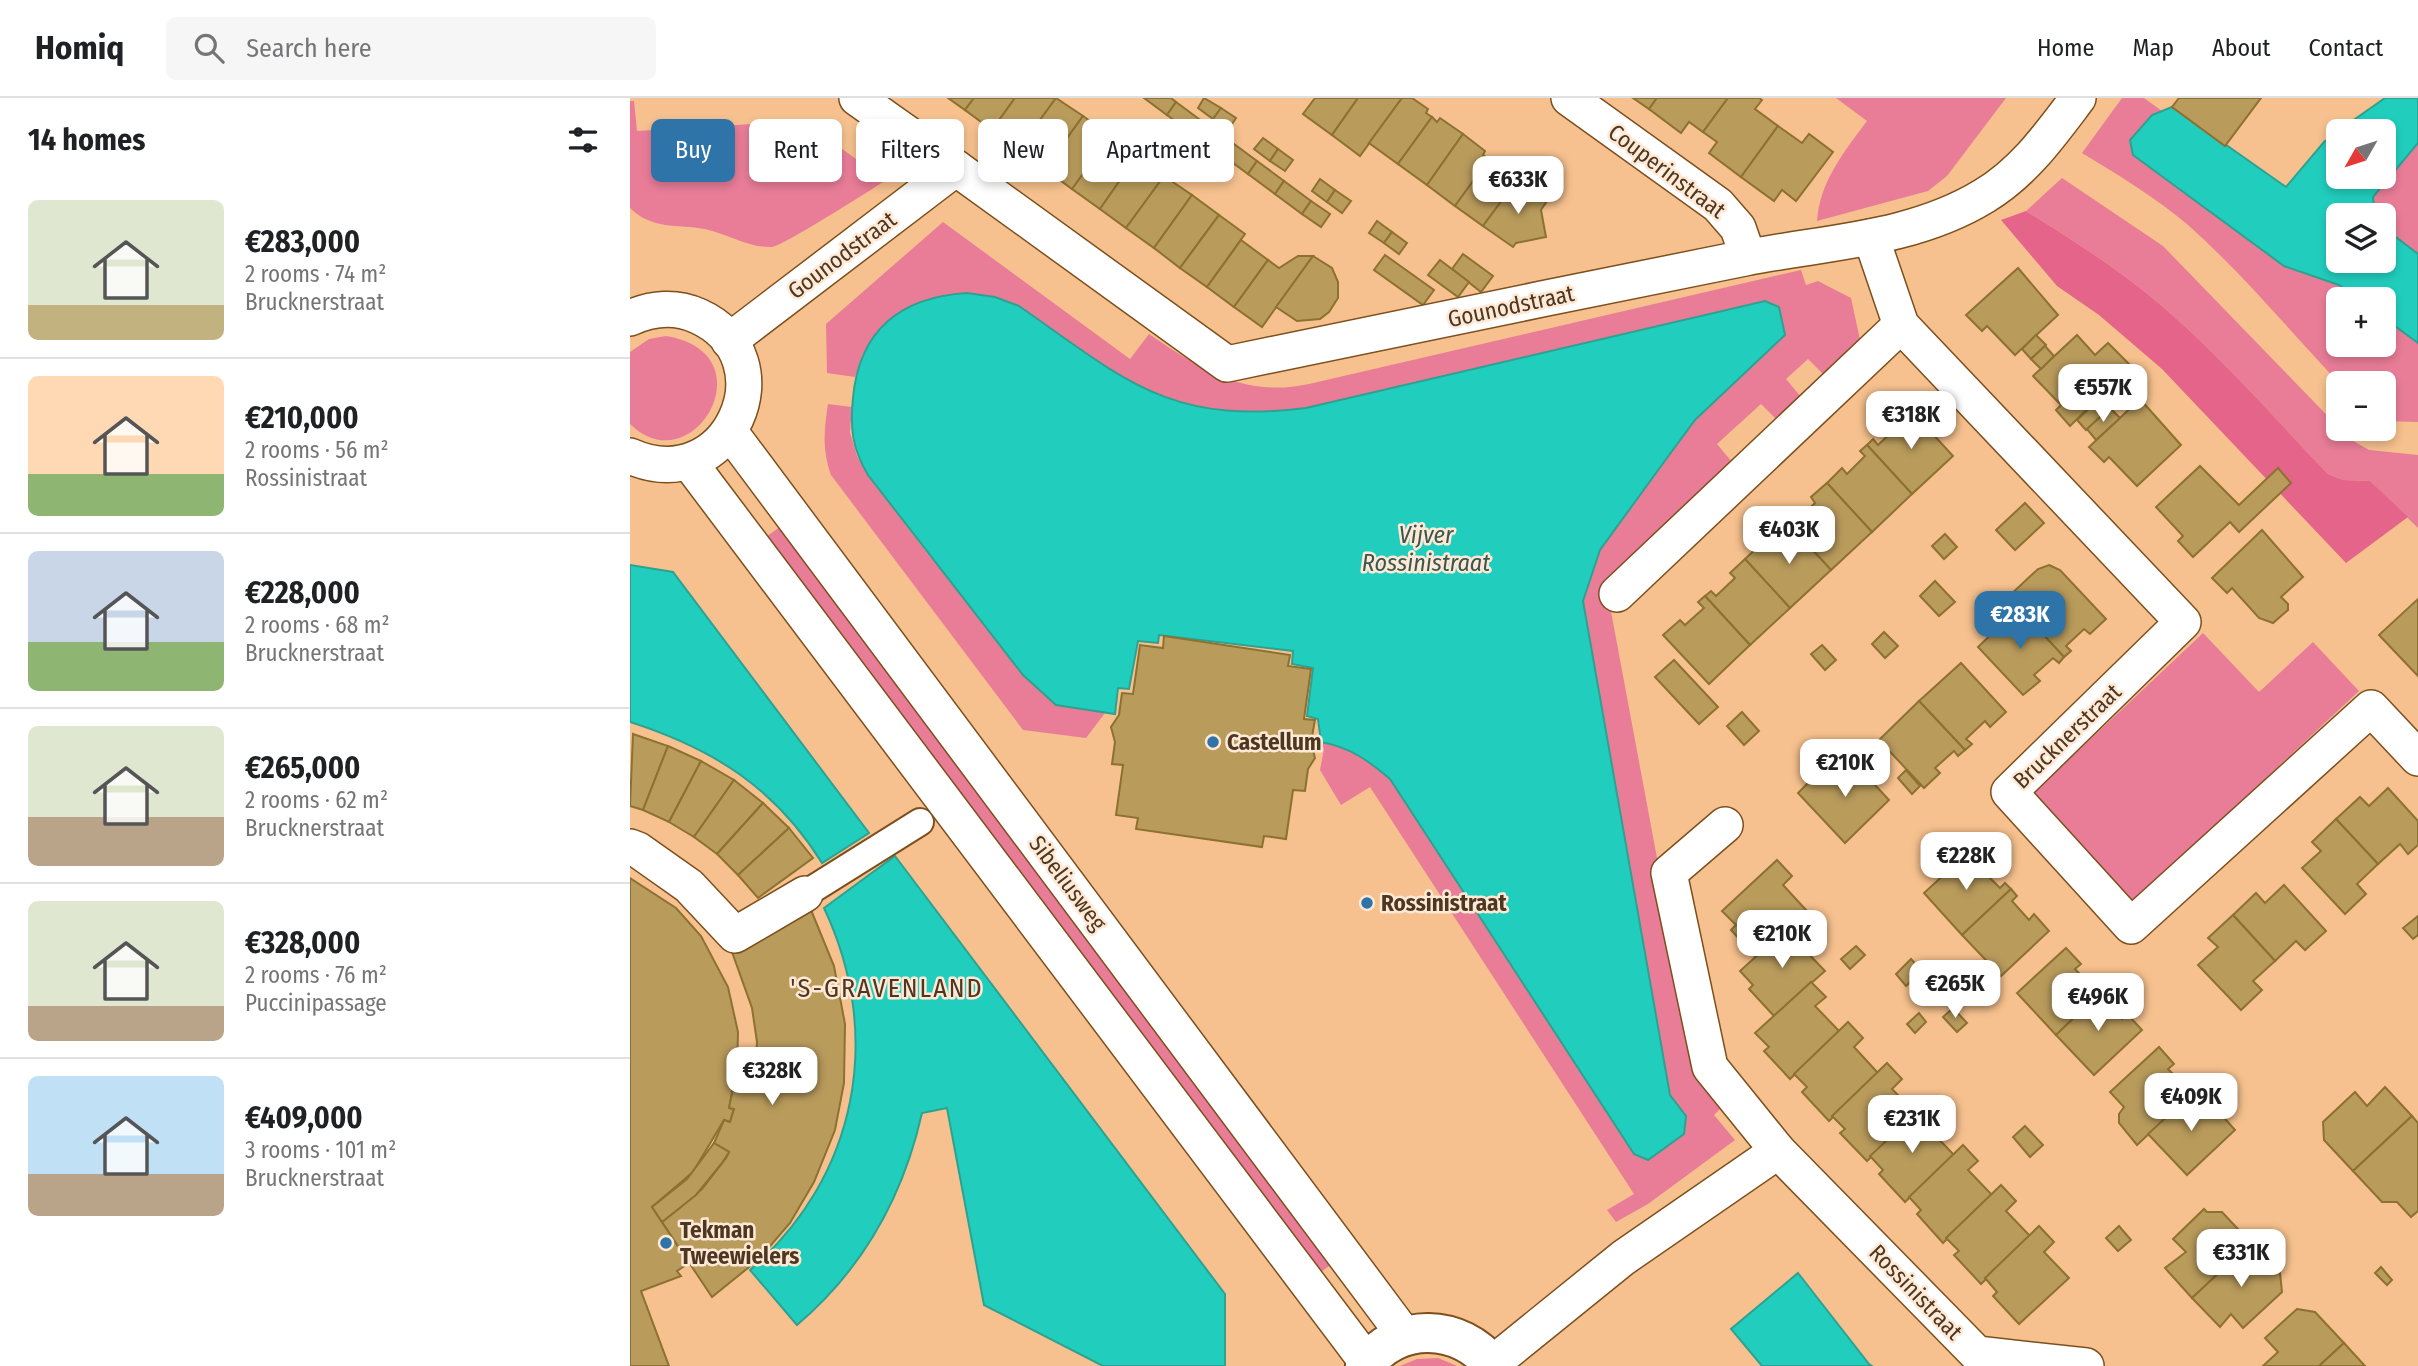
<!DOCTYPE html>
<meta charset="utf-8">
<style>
:root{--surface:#fff;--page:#f6f6f6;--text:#202124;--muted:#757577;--line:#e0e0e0;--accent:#2e74a9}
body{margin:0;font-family:"Fira Sans Condensed",sans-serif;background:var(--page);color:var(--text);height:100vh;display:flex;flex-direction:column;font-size:26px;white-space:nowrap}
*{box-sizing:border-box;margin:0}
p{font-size:23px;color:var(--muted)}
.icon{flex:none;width:38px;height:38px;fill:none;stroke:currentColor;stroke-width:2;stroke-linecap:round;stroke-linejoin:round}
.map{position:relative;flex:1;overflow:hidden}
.side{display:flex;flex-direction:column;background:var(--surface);width:630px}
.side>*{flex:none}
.top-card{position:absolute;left:21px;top:21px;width:665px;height:63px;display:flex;gap:14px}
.needle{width:46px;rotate:231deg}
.buttons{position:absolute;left:1696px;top:21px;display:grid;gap:14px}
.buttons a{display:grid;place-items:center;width:70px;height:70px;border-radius:10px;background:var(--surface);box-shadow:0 4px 10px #0003;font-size:35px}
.price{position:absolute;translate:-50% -60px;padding:0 16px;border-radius:14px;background:#fff;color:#222;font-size:23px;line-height:46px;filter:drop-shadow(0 2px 4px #0008)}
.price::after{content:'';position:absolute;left:50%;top:42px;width:21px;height:16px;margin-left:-10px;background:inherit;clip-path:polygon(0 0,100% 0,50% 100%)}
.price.current{background:var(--accent);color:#fff}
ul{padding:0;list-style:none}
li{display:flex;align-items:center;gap:21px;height:175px;padding:0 28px}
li+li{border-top:2px solid var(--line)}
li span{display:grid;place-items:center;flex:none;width:196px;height:140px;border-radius:10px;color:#555}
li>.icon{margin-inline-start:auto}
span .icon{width:84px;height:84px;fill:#fffc;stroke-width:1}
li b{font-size:30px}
h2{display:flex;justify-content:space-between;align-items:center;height:84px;padding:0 28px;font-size:30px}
.pill{padding:0 24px;border-radius:10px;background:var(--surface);box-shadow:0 4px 10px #0003;font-size:24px;line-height:63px}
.pill.current{background:var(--accent);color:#fff}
header{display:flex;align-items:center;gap:42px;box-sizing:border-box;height:98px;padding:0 35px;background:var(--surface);border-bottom:2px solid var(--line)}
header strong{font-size:33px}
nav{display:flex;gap:38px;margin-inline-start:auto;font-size:24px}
.search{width:490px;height:63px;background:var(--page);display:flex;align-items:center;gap:18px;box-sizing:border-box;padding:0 24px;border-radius:10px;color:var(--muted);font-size:26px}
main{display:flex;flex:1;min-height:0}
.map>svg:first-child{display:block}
.green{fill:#e97d98}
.forest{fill:#e56489}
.water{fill:#21cebe;stroke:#2ea190;stroke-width:2}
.building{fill:#b99b5c;stroke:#8d7131;stroke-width:2}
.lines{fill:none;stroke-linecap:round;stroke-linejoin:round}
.pedestrian-casing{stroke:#7d4f1c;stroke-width:30}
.minor-casing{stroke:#7d4f1c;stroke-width:38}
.tertiary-casing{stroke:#7d4f1c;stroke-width:42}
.pedestrian{stroke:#fff;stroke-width:26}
.minor{stroke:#fff;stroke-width:35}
.tertiary{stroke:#fff;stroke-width:38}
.poi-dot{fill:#2e74a9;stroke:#ffe9d5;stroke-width:2.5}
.labels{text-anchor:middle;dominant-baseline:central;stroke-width:5;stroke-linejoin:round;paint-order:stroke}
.street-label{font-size:23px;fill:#4d3723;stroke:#ffe9d5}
.poi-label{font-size:23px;font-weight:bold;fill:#4d3723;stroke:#ffe9d5;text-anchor:start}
.water-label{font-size:24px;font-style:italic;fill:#375752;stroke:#ffe9d5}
.quarter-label{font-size:26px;letter-spacing:2px;fill:#4d3723;stroke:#ffe9d5}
</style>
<header>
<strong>Homiq</strong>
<div class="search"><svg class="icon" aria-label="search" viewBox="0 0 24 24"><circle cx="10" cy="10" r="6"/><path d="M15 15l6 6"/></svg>Search here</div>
<nav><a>Home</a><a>Map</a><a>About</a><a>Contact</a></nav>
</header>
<main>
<section class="side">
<h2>14 homes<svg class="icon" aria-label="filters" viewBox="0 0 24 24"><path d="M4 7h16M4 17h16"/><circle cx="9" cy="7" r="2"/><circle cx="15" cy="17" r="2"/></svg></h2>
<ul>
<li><span style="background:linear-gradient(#dfe7d0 75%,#c2b280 0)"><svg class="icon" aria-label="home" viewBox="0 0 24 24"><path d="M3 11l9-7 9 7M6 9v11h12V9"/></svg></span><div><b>€283,000</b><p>2 rooms · 74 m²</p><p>Brucknerstraat</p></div></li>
<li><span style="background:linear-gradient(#ffd9b3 70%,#8fb573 0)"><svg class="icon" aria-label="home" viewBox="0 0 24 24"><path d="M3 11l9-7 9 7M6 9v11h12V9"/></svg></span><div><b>€210,000</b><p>2 rooms · 56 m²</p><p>Rossinistraat</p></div></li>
<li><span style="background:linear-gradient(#c9d6e8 65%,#8fb573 0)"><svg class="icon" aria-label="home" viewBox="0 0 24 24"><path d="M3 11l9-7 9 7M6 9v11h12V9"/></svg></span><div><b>€228,000</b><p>2 rooms · 68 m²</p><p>Brucknerstraat</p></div></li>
<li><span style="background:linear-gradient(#dfe7d0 65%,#b9a48a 0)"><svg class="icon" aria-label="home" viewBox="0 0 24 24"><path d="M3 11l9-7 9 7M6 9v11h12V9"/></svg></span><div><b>€265,000</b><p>2 rooms · 62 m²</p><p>Brucknerstraat</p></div></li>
<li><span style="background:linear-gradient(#dfe7d0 75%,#b9a48a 0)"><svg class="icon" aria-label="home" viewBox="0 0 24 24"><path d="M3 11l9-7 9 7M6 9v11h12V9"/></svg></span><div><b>€328,000</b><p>2 rooms · 76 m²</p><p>Puccinipassage</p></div></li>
<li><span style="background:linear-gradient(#bfe0f5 70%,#b9a48a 0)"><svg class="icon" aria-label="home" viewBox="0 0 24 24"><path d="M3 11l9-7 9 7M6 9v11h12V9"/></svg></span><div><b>€409,000</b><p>3 rooms · 101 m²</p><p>Brucknerstraat</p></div></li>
</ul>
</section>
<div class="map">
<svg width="1788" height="1268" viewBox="0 0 1788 1268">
<rect width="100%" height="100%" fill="#f6c18e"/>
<g class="green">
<path d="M1206,0H1376L1317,78L1298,93L1187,123C1190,83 1214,54 1237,23Z"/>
<path d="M1492,0H1514L1532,13L1522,17L1654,168L1709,188L1728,201H1708V247H1754V220L1788,245V324L1754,323V285H1709C1659,232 1612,175 1558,127C1525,99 1488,77 1452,55Z"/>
<path d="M0,3H4L7,33L173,23L240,71L258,46L276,59L280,67C261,79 154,148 142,149C118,150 98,136 75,131C47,126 22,132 0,110Z"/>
<polygon points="1788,45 1788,156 1754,130 1754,117 1745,117 1743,99"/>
<path d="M1432,80L1533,148L1720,341L1739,352L1788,357V430L1740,383L1713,382L1698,376C1644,320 1592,259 1532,208C1490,172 1443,142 1396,113Z"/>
<path d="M313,124L500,261L519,236C571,271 613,300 679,286L1171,172L1176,187L1188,183L1221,200L1232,251L1200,283L1178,261L1156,281L1176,305L1153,328L1131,306L1087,346L1107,370L977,492L1066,969L1095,1006L1084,1017L1105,1042L1018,1106L986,1124L977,1112L1004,1096L740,689L711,707L690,672L694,651L691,644C719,649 738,662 760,681L1004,1055L1018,1062L1054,1036L1056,1018L1040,997L953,503L970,452L1034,364L1065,322L1155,237L1149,209L1135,203L676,310C539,327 495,282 389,208L365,199L233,255L225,279L197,275L196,226Z"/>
<path d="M36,238C140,255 63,388 0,326V254L19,241Z"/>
<path d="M198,306L222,309L220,334L227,358L238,377L297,455L426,607L475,615L456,640L393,632L201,377C192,352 194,332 198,306Z"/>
<polygon points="154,426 706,1163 684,1179 133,441"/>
<polygon points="1573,535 1629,594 1683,544 1729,593 1499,808 1398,700"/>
<polygon points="808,1260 827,1268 770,1268 787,1261"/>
</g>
<path class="forest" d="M1396,113C1443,142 1490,172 1532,208C1592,259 1644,320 1698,376L1713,382L1740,383L1778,419L1716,465L1532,271L1469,217L1427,188L1371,122Z"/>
<g class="water">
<polygon points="1755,0 1788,0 1788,45 1743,99 1745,117 1708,117 1708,163 1754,163 1754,130 1788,156 1788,245 1754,220 1754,201 1728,201 1709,187 1654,168 1503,57 1500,42 1522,17 1542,9 1656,89 1694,44 1708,33 1708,79 1754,79 1754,33 1708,33"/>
<path d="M337,195L365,199L389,208C495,282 539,327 676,310L1135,203L1149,209L1155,237L1065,322L1034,364L970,452L953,503L1040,997L1056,1018L1054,1036L1018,1062L1004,1056L760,681C738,662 719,649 691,644L688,621L677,618L683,570L662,566L663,553L529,537L528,545L508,543L499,591L488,590L485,616L426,607L393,577L238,377C222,350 220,330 223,300C229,232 271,199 337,195Z"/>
<path d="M0,467L43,474L239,735L192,765C145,690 84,651 0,624Z"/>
<path d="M265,758L595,1196V1268H473L354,1207L317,1010L292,1015C273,1099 233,1171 167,1227L120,1172C228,1079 254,937 194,810Z"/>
<polygon points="1168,1175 1239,1266 1242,1268 1132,1268 1101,1231"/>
</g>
<g class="building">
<polygon points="318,0 344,0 335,12"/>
<polygon points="344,0 385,0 362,32 335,12"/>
<polygon points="385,0 426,0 389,51 362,32"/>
<polygon points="426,0 453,18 415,71 389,51"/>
<polygon points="514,0 541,0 546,4 537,17"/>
<polygon points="574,0 591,10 583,21 568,10"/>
<polygon points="685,0 728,0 702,37 673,16"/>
<polygon points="728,0 772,0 730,58 702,37"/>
<polygon points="772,0 782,0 798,11 796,15 802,19 768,66 739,45"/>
<polygon points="1003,0 1027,0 1019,11"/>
<polygon points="1027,0 1098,0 1073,34 1059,24 1051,35 1019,11"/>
<polygon points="1098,0 1129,0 1132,2 1125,11 1148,28 1111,79 1079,55 1087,44 1073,34"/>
<polygon points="1549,0 1631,0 1595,48 1542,9"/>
<polygon points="546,4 573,24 564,37 537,17"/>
<polygon points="591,10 606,20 598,32 583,21"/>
<polygon points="453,18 481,38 442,91 415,71"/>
<polygon points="802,19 807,24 810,20 833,36 797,87 768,66"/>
<polygon points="573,24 600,43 591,56 564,37"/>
<polygon points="1148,28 1172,45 1179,36 1203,54 1166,103 1152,92 1144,103 1111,79"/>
<polygon points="833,36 855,53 853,57 859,61 825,108 797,87"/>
<polygon points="481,38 507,58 470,111 442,91"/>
<polygon points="633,40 648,51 640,63 624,51"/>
<polygon points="600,43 627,63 618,76 591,56"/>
<polygon points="648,51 663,62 655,73 640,63"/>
<polygon points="507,58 534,78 496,130 470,111"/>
<polygon points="859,61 865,65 867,62 890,78 853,128 825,108"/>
<polygon points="627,63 654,83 645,96 618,76"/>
<polygon points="534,78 562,97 524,150 496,130"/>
<polygon points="890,78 889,83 917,103 911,112 916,139 886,145 883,149 853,128"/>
<polygon points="690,81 705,92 697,104 682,93"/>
<polygon points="654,83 681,103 672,116 645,96"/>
<polygon points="705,92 721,103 712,115 697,104"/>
<polygon points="562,97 589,117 550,170 524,150"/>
<polygon points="681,103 700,116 691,129 672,116"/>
<polygon points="589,117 615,136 577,189 550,170"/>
<polygon points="747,123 762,134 754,145 739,135"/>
<polygon points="762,134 777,145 769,156 754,145"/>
<polygon points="611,142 638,162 604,209 577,189"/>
<polygon points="833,156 863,178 851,194 822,171"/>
<polygon points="755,157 804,192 793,207 744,172"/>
<polygon points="668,158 683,158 632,229 604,209 638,162 649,170"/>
<polygon points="683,158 702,170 708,184 708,200 699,214 690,221 667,223 646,209"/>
<polygon points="810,162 839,184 828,199 798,177"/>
<polygon points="1388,170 1428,217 1385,257 1357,228 1352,233 1336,217"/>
<polygon points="1406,237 1416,247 1401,261 1392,251"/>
<polygon points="1447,237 1465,257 1478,245 1501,268 1440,328 1426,312 1431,307 1403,278"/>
<polygon points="1415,248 1424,258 1411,271 1401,261"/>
<polygon points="1471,299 1481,309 1456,332 1447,322"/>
<polygon points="1510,301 1551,347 1507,388 1479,359 1474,364 1459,349"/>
<polygon points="1293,303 1307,319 1297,328 1282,313"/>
<polygon points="1278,309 1323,358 1282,396 1237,347 1243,341 1248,347 1267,329 1262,324"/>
<polygon points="1480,310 1490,320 1466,342 1457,331"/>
<polygon points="1237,347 1282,396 1242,434 1197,385 1212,370 1217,376 1235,358 1230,353"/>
<polygon points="1570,368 1609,407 1648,370 1661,385 1609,434 1600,424 1563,459 1548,443 1553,438 1526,409"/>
<polygon points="1197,385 1242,434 1201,472 1156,423 1162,417 1167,422 1185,405 1181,399"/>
<polygon points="1395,405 1414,425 1385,452 1366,432"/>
<polygon points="1156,423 1201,472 1160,510 1115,461 1131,446 1136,451 1154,434 1150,429"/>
<polygon points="1632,432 1673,479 1651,499 1658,506 1658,512 1643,525 1629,520 1602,490 1597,495 1582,480"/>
<polygon points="1315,436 1327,449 1314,461 1302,448"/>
<polygon points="1115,461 1160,510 1120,547 1075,498 1081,493 1086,498 1105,480 1100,475"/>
<polygon points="1419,467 1430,472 1476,521 1460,536 1454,531 1436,548 1441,553 1434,559 1378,499 1408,471"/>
<polygon points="1305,483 1325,504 1309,518 1290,498"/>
<polygon points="1075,498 1120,547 1079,586 1033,537 1050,522 1055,527 1074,510 1068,504"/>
<polygon points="1788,501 1788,578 1749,537"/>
<polygon points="1389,510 1434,559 1429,565 1423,560 1404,577 1410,583 1393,597 1348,549"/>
<polygon points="1254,534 1268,548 1255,560 1242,546"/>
<polygon points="534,538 660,557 658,568 681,571 674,621 685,622 681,644 685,660 678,671 675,693 663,692 656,741 634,738 632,749 506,731 508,720 486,717 493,667 482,666 485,644 481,629 489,617 492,595 503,596 510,547 533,550"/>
<polygon points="1192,547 1206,562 1195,572 1181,556"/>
<polygon points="1044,562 1088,609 1069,626 1025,579"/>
<polygon points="1331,565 1376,614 1360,629 1355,623 1336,641 1342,646 1335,652 1289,603"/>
<polygon points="1289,603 1335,652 1328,658 1324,653 1305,670 1310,675 1294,690 1249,642"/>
<polygon points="1112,614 1129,633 1114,647 1097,628"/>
<polygon points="3,636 38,648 13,712 0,708"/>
<polygon points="38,648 71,663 39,724 13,712"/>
<polygon points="1218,658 1259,702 1215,745 1168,695 1183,680 1188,685"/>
<polygon points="71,663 104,682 64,739 39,724"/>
<polygon points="1276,672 1290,688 1282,696 1268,680"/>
<polygon points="104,682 133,705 87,756 64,739"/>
<polygon points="1758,690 1788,723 1788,747 1778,756 1770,746 1748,766 1706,721 1730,699 1739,708"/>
<polygon points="133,705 159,730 108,777 87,756"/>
<polygon points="1706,721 1748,766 1727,786 1736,796 1715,816 1672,770 1691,753 1682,744"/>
<polygon points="159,730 183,760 128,800 108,777"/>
<polygon points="1343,750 1358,767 1352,772 1370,790 1375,785 1381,791 1332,837 1294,795"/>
<polygon points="1147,762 1162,778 1153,787 1177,813 1126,859 1101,832 1106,827 1092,813"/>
<polygon points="0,780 46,810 71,838 98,889 108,934 107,971 99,1010 104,1011 100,1024 94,1022 63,1074 22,1109 59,1165 47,1173 51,1178 11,1193 39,1268 0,1268"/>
<polygon points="1654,787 1696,833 1675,852 1666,843 1645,863 1603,817 1626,795 1635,805"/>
<polygon points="1381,791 1387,798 1382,803 1399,822 1404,816 1419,833 1371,878 1332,837"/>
<polygon points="181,812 204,868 215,926 214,985 205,1032 184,1084 160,1125 129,1161 82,1199 32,1124 72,1091 96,1060 99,1054 84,1045 94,1022 100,1024 104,1011 99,1010 107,971 125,973 127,944 122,910 102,854"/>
<polygon points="1603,817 1645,863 1623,883 1632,892 1611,912 1568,867 1588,849 1578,840"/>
<polygon points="1788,818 1788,837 1783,841 1773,830"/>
<polygon points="1166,822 1180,837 1170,847 1195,873 1144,918 1119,891 1123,887 1110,873"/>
<polygon points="1226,848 1235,857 1220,871 1211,861"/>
<polygon points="1436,850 1451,866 1445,871 1463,890 1468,885 1474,891 1426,937 1387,895"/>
<polygon points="1281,861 1292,873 1276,888 1266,876"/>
<polygon points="1181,884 1196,899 1185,908 1210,934 1160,981 1134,953 1139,949 1125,935"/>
<polygon points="1474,891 1480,898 1475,902 1492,921 1497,916 1512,932 1464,977 1426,937"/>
<polygon points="1323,910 1337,925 1327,934 1313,919"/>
<polygon points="1289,915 1296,924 1285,935 1277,926"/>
<polygon points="1218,924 1233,940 1224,949 1248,975 1199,1023 1172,994 1177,989 1164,976"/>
<polygon points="1529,949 1544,966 1538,971 1556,989 1561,984 1567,991 1507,1047 1489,1025 1489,1016 1494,1009 1480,994"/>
<polygon points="1257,965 1272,981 1262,991 1286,1016 1237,1063 1210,1035 1215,1031 1202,1018"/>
<polygon points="1755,989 1782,1018 1723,1073 1694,1042 1693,1024 1725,994 1737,1008"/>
<polygon points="1567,991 1573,997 1568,1002 1585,1020 1590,1015 1605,1032 1557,1077 1518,1036"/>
<polygon points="1296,1006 1310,1022 1300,1032 1324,1057 1275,1104 1249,1076 1253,1072 1240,1058"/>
<polygon points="1782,1018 1788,1025 1788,1113 1781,1119 1767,1104 1752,1104 1723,1073"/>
<polygon points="1395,1028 1413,1047 1400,1059 1383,1039"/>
<polygon points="84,1045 99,1054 92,1065 66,1097 32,1124 22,1109 57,1081"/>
<polygon points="1333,1047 1348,1063 1338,1072 1362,1097 1313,1145 1287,1116 1291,1112 1279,1099"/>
<polygon points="1371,1087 1386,1103 1376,1113 1400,1138 1351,1186 1324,1157 1329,1153 1316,1140"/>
<polygon points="1574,1111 1577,1114 1592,1114 1621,1145 1562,1200 1535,1170 1556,1154 1543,1141"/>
<polygon points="1409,1128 1424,1144 1414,1154 1439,1180 1389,1226 1363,1198 1367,1194 1355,1180"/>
<polygon points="1489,1128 1501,1142 1488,1153 1476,1140"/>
<polygon points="1621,1145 1650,1175 1652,1194 1613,1230 1601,1216 1590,1229 1562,1200"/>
<polygon points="1751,1169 1762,1182 1757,1187 1745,1175"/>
<polygon points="1667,1211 1685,1214 1714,1245 1689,1268 1633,1268 1648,1254 1635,1240"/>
<polygon points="1714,1245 1735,1268 1689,1268"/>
</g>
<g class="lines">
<defs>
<polyline id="pedestrian" points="175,796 290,724"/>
<g id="minor">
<polyline points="227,0 326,70"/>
<polyline points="939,0 1088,107 1108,130 1118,159"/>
<polyline points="1241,139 1271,227 1553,524 1379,694 1501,828 1741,610 1788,660"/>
<path d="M0,220C22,210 46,208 68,218C161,260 99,402 0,358"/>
<path d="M99,243L326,70L597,266C770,231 942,194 1115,160C1195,144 1282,142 1354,98C1394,74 1420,37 1448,0"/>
<polyline points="100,334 775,1238"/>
<polyline points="59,364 737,1264"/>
<polyline points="987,496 1271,227"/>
<polyline points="1095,727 1039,775 1080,969 1148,1053 1347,1256 1456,1268"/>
<polyline points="0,749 8,752 59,788 105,837 175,796"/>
<polyline points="862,1266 993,1160 1148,1053"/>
</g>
<path id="tertiary" d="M735,1268C766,1223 831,1225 863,1268"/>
</defs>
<use href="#pedestrian" class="pedestrian-casing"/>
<use href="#minor" class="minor-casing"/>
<use href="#tertiary" class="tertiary-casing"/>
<use href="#pedestrian" class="pedestrian"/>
<use href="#minor" class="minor"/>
<use href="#tertiary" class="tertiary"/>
</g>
<g class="poi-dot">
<circle cx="583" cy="644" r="7"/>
<circle cx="737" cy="805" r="7"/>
<circle cx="36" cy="1145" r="7"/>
</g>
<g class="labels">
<g class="street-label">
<text transform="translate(1037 73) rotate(37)">Couperinstraat</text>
<text transform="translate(212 157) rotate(-37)">Gounodstraat</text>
<text transform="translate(881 208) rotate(-12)">Gounodstraat</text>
<text transform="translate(1437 638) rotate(-44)">Brucknerstraat</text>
<text transform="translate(438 785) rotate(53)">Sibeliusweg</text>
<text transform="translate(1286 1194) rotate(46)">Rossinistraat</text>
</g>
<g class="poi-label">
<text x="597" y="644">Castellum</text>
<text x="751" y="805">Rossinistraat</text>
<text x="50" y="1132">Tekman<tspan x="50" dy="26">Tweewielers</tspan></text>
</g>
<g class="water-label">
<text x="796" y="437">Vijver<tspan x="796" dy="28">Rossinistraat</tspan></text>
</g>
<g class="quarter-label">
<text x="257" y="890">'S-GRAVENLAND</text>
</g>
</g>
</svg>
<div class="buttons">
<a><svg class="needle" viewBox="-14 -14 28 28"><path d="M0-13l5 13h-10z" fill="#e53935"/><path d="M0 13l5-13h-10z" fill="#757577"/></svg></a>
<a><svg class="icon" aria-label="layers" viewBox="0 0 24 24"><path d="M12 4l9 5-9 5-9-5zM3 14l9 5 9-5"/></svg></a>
<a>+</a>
<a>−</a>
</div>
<b class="price" style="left:888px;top:118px">€633K</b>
<b class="price" style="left:1473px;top:326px">€557K</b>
<b class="price" style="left:1281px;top:353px">€318K</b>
<b class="price" style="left:1159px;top:468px">€403K</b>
<b class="price current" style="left:1390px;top:553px">€283K</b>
<b class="price" style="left:1215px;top:701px">€210K</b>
<b class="price" style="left:1336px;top:794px">€228K</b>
<b class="price" style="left:1152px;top:872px">€210K</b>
<b class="price" style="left:1325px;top:922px">€265K</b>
<b class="price" style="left:1468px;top:935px">€496K</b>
<b class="price" style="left:142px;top:1009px">€328K</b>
<b class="price" style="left:1561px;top:1035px">€409K</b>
<b class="price" style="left:1282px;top:1057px">€231K</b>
<b class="price" style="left:1611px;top:1191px">€331K</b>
<div class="top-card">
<a class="pill current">Buy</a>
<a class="pill">Rent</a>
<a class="pill">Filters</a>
<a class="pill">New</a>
<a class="pill">Apartment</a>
</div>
</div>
</main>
